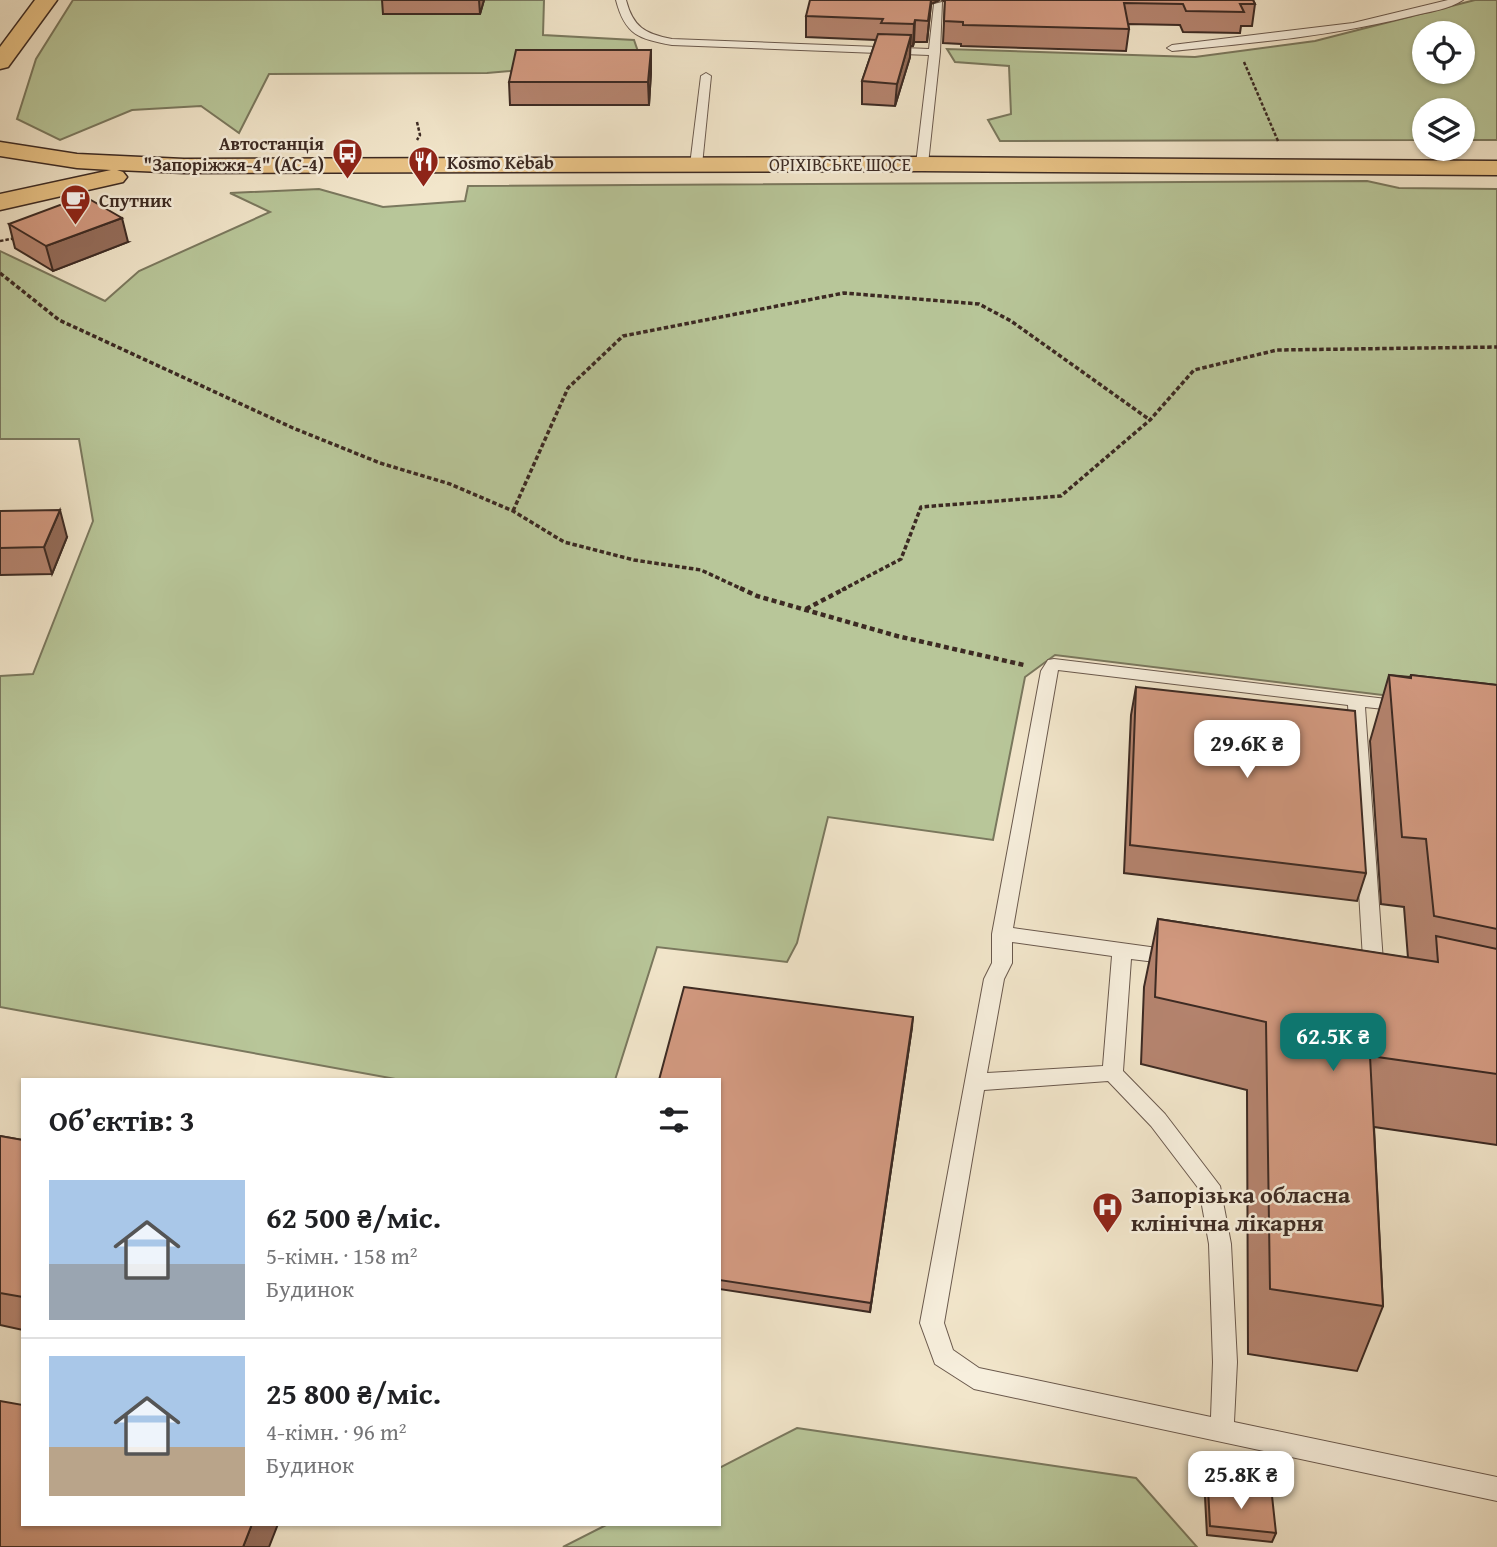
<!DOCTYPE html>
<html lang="uk">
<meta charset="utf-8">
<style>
:root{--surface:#fff;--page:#f6f6f6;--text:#202124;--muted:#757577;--line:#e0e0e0;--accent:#0f766e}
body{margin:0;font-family:"Gentium Book Plus",serif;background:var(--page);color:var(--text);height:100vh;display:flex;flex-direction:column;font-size:26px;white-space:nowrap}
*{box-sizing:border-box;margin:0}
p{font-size:23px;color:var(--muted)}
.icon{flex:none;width:38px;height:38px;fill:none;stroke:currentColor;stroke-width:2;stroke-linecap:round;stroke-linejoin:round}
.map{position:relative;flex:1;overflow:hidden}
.panel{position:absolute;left:21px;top:1078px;width:700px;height:448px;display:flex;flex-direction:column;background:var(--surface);border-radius:0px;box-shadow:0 2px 5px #0004}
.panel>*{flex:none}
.controls{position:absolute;left:1412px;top:21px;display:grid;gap:14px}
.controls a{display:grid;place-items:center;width:63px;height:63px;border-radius:50%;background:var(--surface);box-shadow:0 2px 5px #0004;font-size:35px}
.price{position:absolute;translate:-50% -60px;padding:0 16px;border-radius:14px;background:#fff;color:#222;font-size:23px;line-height:46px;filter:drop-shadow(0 2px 4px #0008)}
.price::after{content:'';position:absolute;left:50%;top:42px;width:21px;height:16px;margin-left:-10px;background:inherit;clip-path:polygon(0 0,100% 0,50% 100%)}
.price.on{background:var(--accent);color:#fff}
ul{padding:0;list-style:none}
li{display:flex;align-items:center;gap:21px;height:175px;padding:0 28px}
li+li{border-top:2px solid var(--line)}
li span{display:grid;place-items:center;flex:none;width:196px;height:140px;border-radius:0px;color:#555}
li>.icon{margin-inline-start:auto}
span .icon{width:84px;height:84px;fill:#fffc;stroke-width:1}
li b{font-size:30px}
h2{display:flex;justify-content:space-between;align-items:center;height:84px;padding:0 28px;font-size:30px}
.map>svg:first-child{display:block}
.green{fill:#b8c699;stroke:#7a785e;stroke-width:2;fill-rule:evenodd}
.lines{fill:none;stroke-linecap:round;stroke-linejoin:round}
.lane-casing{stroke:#6a594d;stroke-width:2}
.primary-casing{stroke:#3c2a23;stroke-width:3}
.highway-casing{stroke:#3c2a23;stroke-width:3}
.path-far2{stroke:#3c2a23;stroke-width:2.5;stroke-dasharray:3.5 2;stroke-linecap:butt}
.path-far1{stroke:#3c2a23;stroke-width:3.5;stroke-dasharray:4.5 2.5;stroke-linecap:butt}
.path{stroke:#3c2a23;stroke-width:4.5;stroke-dasharray:5 3.5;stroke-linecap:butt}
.lane{fill:#f7efdd;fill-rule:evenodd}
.primary{fill:#e9c386;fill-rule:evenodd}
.highway{fill:#e9c386;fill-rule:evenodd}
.wall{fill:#b5846f;stroke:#3c2a23;stroke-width:2}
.shaded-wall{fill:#946c5a;stroke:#3c2a23;stroke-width:2}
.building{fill:#d39a81;stroke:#3c2a23;stroke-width:2}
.labels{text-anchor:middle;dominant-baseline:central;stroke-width:5;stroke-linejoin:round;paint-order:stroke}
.far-poi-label{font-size:18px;font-weight:bold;fill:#3c2a23;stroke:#f7efdd;text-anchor:start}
.far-street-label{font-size:18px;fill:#3c2a23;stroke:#f7efdd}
.near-poi-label{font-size:24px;font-weight:bold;fill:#3c2a23;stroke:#f7efdd;text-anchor:start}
</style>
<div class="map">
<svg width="1497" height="1547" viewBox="0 0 1497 1547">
<rect width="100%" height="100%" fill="#f2e6cb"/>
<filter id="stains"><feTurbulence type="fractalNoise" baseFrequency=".00286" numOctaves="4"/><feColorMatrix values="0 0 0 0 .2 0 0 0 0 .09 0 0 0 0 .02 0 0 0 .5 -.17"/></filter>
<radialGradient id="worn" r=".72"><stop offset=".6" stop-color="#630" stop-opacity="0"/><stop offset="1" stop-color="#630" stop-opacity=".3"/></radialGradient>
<g class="green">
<polygon points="73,0 544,0 543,35 634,40 641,60 487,73 269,74 239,133 201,106 132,110 60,140 17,119 36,59"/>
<path d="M1475,0H1497V140H1463V110H1424V140L1000,141L988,120L1011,114L1009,66L955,62L947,49L1195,57L1315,41ZM1463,33V72H1424V33Z"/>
<polygon points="1367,181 1399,188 1497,189 1497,709 1055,655 1025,677 993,840 828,817 797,943 787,962 657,947 615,1080 401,1080 0,1007 0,676 33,674 93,521 79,439 0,439 0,251 105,301 139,271 270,212 230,193 319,189 383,207 465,201 468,186"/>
<polygon points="797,1428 1136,1478 1197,1547 563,1547 608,1524 719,1524 719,1468"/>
</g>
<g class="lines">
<defs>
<g id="lane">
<path d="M616,0H626C633,27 645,34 672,39L929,49L934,4L942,2L940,52L928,164L922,167L916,164L929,55L672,45C639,39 625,35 616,0Z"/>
<path d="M1448,0H1463C1450,9 1428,12 1412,16C1333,36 1253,43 1172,51L1167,48L1172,45L1353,23Z"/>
<polygon points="706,73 711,76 702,165 696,168 690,165 701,76"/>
<path d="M1054,659L1403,701L1411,706L1403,711L1365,707L1384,976L1381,981L1374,983L1367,981L1364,976L1348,705L1058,670L1013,928L1172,950L1179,952L1182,957L1179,962L1172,964L1131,959L1123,1071L1165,1114L1220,1186L1231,1244L1237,1362L1234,1422L1497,1477V1501L974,1389L935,1364L920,1323L984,979L992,963V934L1041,671L1048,660ZM1012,942L1112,956L1103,1066L987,1073L1004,979L1012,963ZM1108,1081L1151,1126L1199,1189L1209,1244L1213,1362L1211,1417L979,1368L953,1350L944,1323L984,1090Z"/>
</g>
<polygon id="primary" points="0,142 77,154 184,159 922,157 1497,161 1497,175 922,171 184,173 117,170 123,172 127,177 123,182 0,210 0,194 111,170 77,168 0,156"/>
<polygon id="highway" points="35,0 57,0 8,67 0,69 0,47"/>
</defs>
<use href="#lane" class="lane-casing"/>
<use href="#primary" class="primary-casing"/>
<use href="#highway" class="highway-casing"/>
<g class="path-far2">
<polyline points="1244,62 1278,141"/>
<polyline points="417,122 420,135 417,140"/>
<polyline points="0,241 16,238"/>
</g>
<g class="path-far1">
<polyline points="0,273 59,320 293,428 380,463 450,484 513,511 564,542 634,560 701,570 744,590"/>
<polyline points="513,511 568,388 623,336 844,293 979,304 1011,321 1150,420"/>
<polyline points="842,590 901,559 921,507 1061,496 1150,420 1194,370 1277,350 1497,347"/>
</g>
<g class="path">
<polyline points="740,588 757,596 897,636 1024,665"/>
<polyline points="806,609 846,588"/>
</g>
<use href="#lane" class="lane"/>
<use href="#primary" class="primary"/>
<use href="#highway" class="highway"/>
</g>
<g class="wall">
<polygon points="382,0 484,0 480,14 383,14"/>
<polygon points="942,0 1253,0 1255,4 1252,26 1241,26 1240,33 1183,32 1180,25 1128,24 1129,29 1126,51 961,46 961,44 943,43 945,2"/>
<polygon points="931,4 927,42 914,42 913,46 910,46 910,57 895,106 862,104 862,81 876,40 806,37 806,16"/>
<polygon points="651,50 651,72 649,105 510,105 509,82"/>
<polygon points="9,224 128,242 53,271 15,248"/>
<polygon points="0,511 67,537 52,574 0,575"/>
<polygon points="1389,675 1410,677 1411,675 1497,685 1497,1145 1374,1127 1383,1306 1357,1371 1248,1354 1247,1090 1141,1064 1144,987 1158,919 1408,958 1404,907 1381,904 1370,741"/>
<polygon points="1136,687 1366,873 1357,901 1124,873 1131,715"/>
<polygon points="912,1027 870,1312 719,1289 719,1080"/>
<polygon points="0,1136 23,1140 23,1330 0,1325"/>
<polygon points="1208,1488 1276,1533 1272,1542 1207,1535 1205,1497"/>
</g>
<g class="shaded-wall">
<polygon points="479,0 484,0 480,14"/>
<polygon points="931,0 940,0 931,4 927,42"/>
<polygon points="915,20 914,42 913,46 914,24"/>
<polygon points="911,35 910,57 895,106 897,84"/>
<polygon points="651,50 651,72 649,105 648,82"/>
<polygon points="122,218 128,242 53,271 46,246"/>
<polygon points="60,510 67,537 52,574 44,547"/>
<polygon points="913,1017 912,1027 870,1312 871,1303"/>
<polygon points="252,1524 278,1524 269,1547 243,1547"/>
</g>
<g class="building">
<polygon points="810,0 931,0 928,21 915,20 914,24 881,23 883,19 806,16"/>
<polygon points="945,0 1253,0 1255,4 1240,4 1244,12 1186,11 1183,4 1124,3 1129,29 963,25 963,22 944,21"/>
<polygon points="878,34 911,35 897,84 862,81"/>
<polygon points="516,50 651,50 648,82 509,82"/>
<polygon points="84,196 122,218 46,246 9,224"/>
<polygon points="60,510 44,547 0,548 0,511"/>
<polygon points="1389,675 1411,678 1411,675 1497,685 1497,929 1434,916 1426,839 1402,837"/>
<polygon points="1136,687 1355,711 1366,873 1130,845"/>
<polygon points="1158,919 1438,962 1436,936 1497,949 1497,1074 1370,1056 1383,1306 1270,1289 1266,1022 1155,997"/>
<polygon points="684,987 913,1017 871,1303 719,1280 719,1080 659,1080"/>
<polygon points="0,1136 23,1140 23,1297 0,1293"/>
<polygon points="0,1401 23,1405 23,1524 252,1524 243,1547 0,1547"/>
<polygon points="1208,1488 1272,1496 1276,1533 1210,1526"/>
</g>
<defs>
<symbol id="bus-pin" viewBox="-11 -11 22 30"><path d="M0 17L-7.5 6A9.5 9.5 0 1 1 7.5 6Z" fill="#8f2418" stroke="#f7efdd"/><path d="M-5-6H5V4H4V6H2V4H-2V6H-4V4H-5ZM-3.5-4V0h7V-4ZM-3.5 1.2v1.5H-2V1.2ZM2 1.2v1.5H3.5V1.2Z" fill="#fff"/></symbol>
<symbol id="restaurant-pin" viewBox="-11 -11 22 30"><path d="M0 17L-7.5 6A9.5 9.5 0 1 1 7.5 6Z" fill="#8f2418" stroke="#f7efdd"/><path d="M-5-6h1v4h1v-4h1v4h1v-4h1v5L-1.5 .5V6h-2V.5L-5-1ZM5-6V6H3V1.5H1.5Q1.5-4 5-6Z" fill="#fff"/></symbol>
<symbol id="cafe-pin" viewBox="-11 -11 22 30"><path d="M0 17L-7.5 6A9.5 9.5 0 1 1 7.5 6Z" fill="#8f2418" stroke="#f7efdd"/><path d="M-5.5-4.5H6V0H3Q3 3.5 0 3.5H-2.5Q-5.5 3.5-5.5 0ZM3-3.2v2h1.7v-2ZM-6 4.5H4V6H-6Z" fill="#fff"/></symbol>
<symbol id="hospital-pin" viewBox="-11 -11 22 30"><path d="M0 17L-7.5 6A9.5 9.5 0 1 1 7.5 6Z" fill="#8f2418" stroke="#f7efdd"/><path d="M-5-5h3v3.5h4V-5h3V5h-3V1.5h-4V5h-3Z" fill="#fff"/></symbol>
</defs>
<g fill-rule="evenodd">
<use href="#bus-pin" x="330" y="136" width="35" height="47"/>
<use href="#restaurant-pin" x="406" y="144" width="35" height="47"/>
<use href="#cafe-pin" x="58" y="182" width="35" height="47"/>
<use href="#hospital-pin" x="1090" y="1190" width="35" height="47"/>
</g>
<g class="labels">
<g class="far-poi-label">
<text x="324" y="143" text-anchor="end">Автостанція<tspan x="324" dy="21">"Запоріжжя-4" (АС-4)</tspan></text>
<text x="447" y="162">Kosmo Kebab</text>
<text x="99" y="200">Спутник</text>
</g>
<g class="far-street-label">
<text x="840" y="164">ОРІХІВСЬКЕ ШОСЕ</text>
</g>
<g class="near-poi-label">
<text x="1131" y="1194">Запорізька обласна<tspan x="1131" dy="28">клінічна лікарня</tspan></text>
</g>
</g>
<rect width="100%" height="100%" filter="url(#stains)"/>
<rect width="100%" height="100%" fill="url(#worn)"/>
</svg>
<div class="controls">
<a><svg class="icon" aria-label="locate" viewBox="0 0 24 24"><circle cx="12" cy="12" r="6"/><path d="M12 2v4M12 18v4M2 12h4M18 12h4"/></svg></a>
<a><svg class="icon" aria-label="layers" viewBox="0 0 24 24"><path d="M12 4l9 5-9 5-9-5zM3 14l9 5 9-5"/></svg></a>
</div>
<b class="price" style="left:1247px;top:780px">29.6K ₴</b>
<b class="price on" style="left:1333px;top:1073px">62.5K ₴</b>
<b class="price" style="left:1241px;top:1511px">25.8K ₴</b>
<section class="panel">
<h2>Об’єктів: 3<svg class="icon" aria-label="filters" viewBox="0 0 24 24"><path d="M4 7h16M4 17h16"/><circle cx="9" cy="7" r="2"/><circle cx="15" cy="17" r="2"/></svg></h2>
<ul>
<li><span style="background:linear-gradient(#a9c7e8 60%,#9aa5b1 0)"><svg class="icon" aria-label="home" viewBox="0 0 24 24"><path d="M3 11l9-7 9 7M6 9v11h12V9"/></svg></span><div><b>62 500 ₴/міс.</b><p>5-кімн. · 158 m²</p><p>Будинок</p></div></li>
<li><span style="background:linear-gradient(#a9c7e8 65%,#b9a48a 0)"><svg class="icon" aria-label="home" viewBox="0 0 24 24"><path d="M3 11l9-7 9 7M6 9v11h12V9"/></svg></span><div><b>25 800 ₴/міс.</b><p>4-кімн. · 96 m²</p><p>Будинок</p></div></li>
</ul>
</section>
</div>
